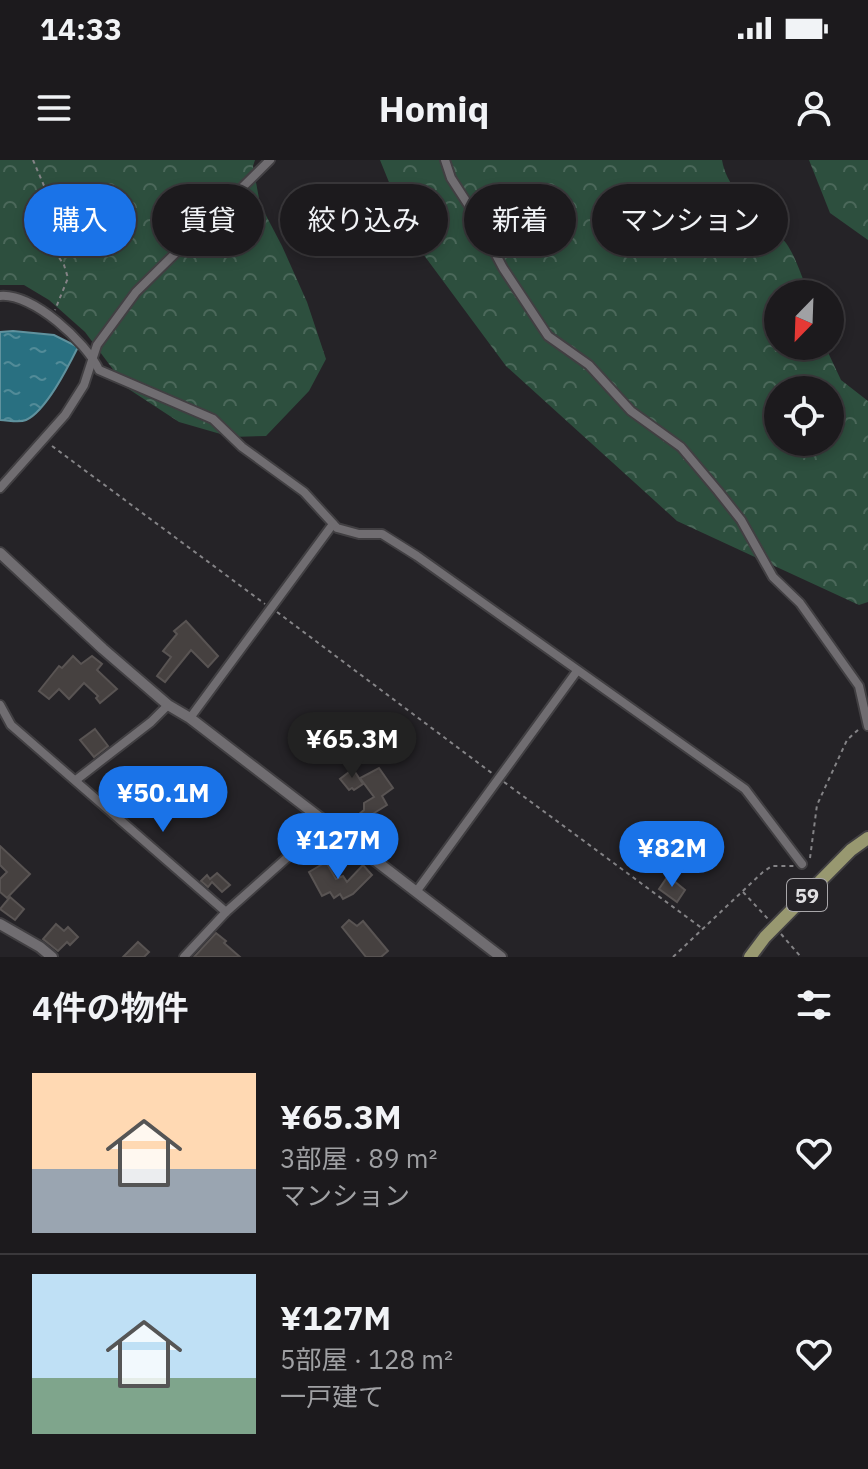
<!DOCTYPE html>
<html lang="ja">
<meta charset="utf-8">
<style>
:root{--surface:#1c1a1d;--page:#29272a;--text:#f1f3f6;--muted:#a0a1a4;--line:#3a383b;--accent:#1a73e8}
body{margin:0;font-family:"IBM Plex Sans","Noto Sans JP",sans-serif;background:var(--page);color:var(--text);height:100vh;display:flex;flex-direction:column;font-size:30px;white-space:nowrap}
*{box-sizing:border-box;margin:0}
p{font-size:26px;color:var(--muted)}
.icon{flex:none;width:44px;height:44px;fill:none;stroke:currentColor;stroke-width:2;stroke-linecap:round;stroke-linejoin:round}
.map{position:relative;height:797px;overflow:hidden}
.details{display:flex;flex-direction:column;background:var(--surface);flex:1}
.details>*{flex:none}
.banner{position:absolute;left:24px;top:24px;width:820px;height:72px;display:flex;gap:16px}
.needle{width:52px;rotate:203deg}
.tools{position:absolute;left:764px;top:120px;display:grid;gap:16px}
.tools a{display:grid;place-items:center;width:80px;height:80px;border-radius:50%;background:var(--surface);box-shadow:0 4px 12px #0003,0 0 0 2px var(--line);font-size:40px}
.price{position:absolute;translate:-50% -68px;padding:0 18px;border-radius:28px;background:var(--accent);color:#fff;font-size:26px;line-height:52px;filter:drop-shadow(0 2px 4px #0008)}
.price::after{content:'';position:absolute;left:50%;top:48px;width:24px;height:18px;margin-left:-12px;background:inherit;clip-path:polygon(0 0,100% 0,50% 100%)}
.price.on{background:#222;color:#fff}
ul{padding:0;list-style:none}
li{display:flex;align-items:center;gap:24px;height:200px;padding:0 32px}
li+li{border-top:2px solid var(--line)}
li span{display:grid;place-items:center;flex:none;width:224px;height:160px;border-radius:0px;color:#555}
li>.icon{margin-inline-start:auto}
span .icon{width:96px;height:96px;fill:#fffc;stroke-width:1}
li b{font-size:34px}
h2{display:flex;justify-content:space-between;align-items:center;height:96px;padding:0 32px;font-size:34px}
.tag{padding:0 28px;border-radius:36px;background:var(--surface);box-shadow:0 4px 12px #0003,0 0 0 2px var(--line);font-size:28px;line-height:72px}
.tag.on{background:var(--accent);color:#fff}
.status{display:flex;justify-content:space-between;align-items:center;height:56px;padding:0 40px;background:var(--surface);direction:ltr}
.status svg{height:22px;fill:currentColor}
header{display:flex;justify-content:space-between;align-items:center;height:104px;padding:0 32px;background:var(--surface);font-size:36px;font-weight:700}
.map>svg:first-child{display:block}
.forest{fill:url(#forest-crowns);fill-rule:evenodd}
.water{fill:url(#water-ripples);stroke:#60929e;stroke-width:2}
.building{fill:#464140;stroke:#595453;stroke-width:2}
.lines{fill:none;stroke-linecap:round;stroke-linejoin:round}
.minor-casing{stroke:#413f42;stroke-width:12}
.tertiary-casing{stroke:#413f42;stroke-width:14}
.primary-casing{stroke:#413f42;stroke-width:16}
.path{stroke:#848386;stroke-width:2;stroke-dasharray:4 4;stroke-linecap:butt}
.minor{stroke:#706d71;stroke-width:8}
.tertiary{stroke:#706d71;stroke-width:10}
.primary{stroke:#989870;stroke-width:12}
.labels{text-anchor:middle;dominant-baseline:central;stroke-width:7;stroke-linejoin:round;paint-order:stroke}
.shield{fill:#252327;stroke:#a9a7aa;stroke-width:2}
.shield-label{font-size:20px;font-weight:bold;fill:#e1e0e2}
</style>
<div class="status"><b>14:33</b><svg viewBox="0 0 49 12"><path d="M0 12V9h3v3zM5 12V6h3v6zM10 12V3h3v9zM15 12V0h3v12zM26 1h20v11H26zM47 4h2v5h-2z"/></svg></div>
<header><svg class="icon" aria-label="menu" viewBox="0 0 24 24"><path d="M4 6h16M4 12h16M4 18h16"/></svg>Homiq<svg class="icon" aria-label="person" viewBox="0 0 24 24"><circle cx="12" cy="8" r="4"/><path d="M4 21q1-7 8-7t8 7"/></svg></header>
<div class="map">
<svg width="868" height="797" viewBox="0 0 868 797">
<defs>
<pattern id="forest-crowns" width="20" height="18" patternUnits="userSpaceOnUse" patternTransform="scale(2)"><rect width="20" height="18" fill="#2d4f3e"/><path d="M2 6a3 3 0 1 1 6 0M12 15a3 3 0 1 1 6 0" fill="none" stroke="#4b685a"/></pattern>
<pattern id="water-ripples" width="26" height="14" patternUnits="userSpaceOnUse" patternTransform="scale(2)"><rect width="26" height="14" fill="#297081"/><path d="M2 4q2-2 4 0t4 0M15 11q2-2 4 0t4 0" fill="none" stroke="#528b98"/></pattern>
</defs>
<rect width="100%" height="100%" fill="#252327"/>
<g class="forest">
<polygon points="0,0 255,0 253,6 260,44 282,86 307,142 326,199 309,231 266,276 231,277 179,262 127,228 85,172 49,140 24,125 0,125"/>
<path d="M380,0H722C728,36 765,56 786,83C796,97 802,118 809,134H778V186H825L841,220L868,241V442L859,445L677,361L506,206L412,79ZM778,230H830V282H778Z"/>
<polygon points="809,0 868,0 868,80 830,53"/>
</g>
<path class="water" d="M13,171L54,175L78,187C68,207 46,251 26,260C19,263 8,260 0,260V172Z"/>
<g class="building">
<polygon points="186,461 218,496 208,507 191,490 165,522 157,516 171,497 163,491 177,474 174,471"/>
<polygon points="73,496 81,504 92,496 102,504 97,510 117,529 100,543 96,538 98,536 84,523 69,539 59,529 49,539 39,531 59,506 62,508"/>
<polygon points="95,569 108,586 94,597 80,580"/>
<polygon points="379,608 393,628 382,636 387,645 371,655 373,659 354,671 351,665 354,663 352,660 364,650 364,643 374,637 360,618"/>
<polygon points="353,609 363,624 354,630 352,628 349,630 340,619"/>
<polygon points="0,686 30,714 7,738 0,732 0,719 7,712 0,705"/>
<polygon points="326,702 336,719 343,716 347,722 363,705 372,715 353,734 343,739 340,734 334,738 330,732 322,736 309,712"/>
<polygon points="217,713 230,725 222,732 212,722 208,727 201,721 207,715 210,719"/>
<polygon points="668,716 685,730 677,742 659,729"/>
<polygon points="10,737 24,749 15,760 0,749"/>
<polygon points="349,760 357,766 363,761 388,791 381,797 366,797 342,767"/>
<polygon points="56,764 64,771 68,767 78,777 70,785 67,782 58,791 43,779"/>
<polygon points="216,773 226,781 224,783 240,797 194,797"/>
<polygon points="138,782 149,792 144,797 123,797"/>
</g>
<g class="lines">
<defs>
<g id="minor">
<polyline points="445,0 451,18 475,55 503,108 548,176 589,205 631,251 681,287 718,331 741,360 773,417 800,443 859,526 868,566"/>
<path d="M0,136C33,133 86,182 99,210L213,259L242,287L304,332L337,368L359,374H382L417,396L745,629L802,704"/>
<polyline points="0,328 65,255 84,225 97,185 136,132 270,0"/>
<polyline points="0,545 11,565 226,752"/>
<polyline points="190,558 333,364"/>
<polyline points="76,620 151,562 168,545"/>
<polyline points="416,732 577,511"/>
<polyline points="184,797 226,752 326,663"/>
</g>
<g id="tertiary">
<polyline points="0,393 103,489 168,545 190,558 501,797"/>
<polyline points="0,764 40,787 52,797"/>
</g>
<polyline id="primary" points="750,797 765,777 851,690 868,678"/>
</defs>
<use href="#minor" class="minor-casing"/>
<use href="#tertiary" class="tertiary-casing"/>
<use href="#primary" class="primary-casing"/>
<g class="path">
<polyline points="33,0 45,28 44,63 50,84 64,105 68,118 55,150"/>
<polyline points="52,286 265,444"/>
<polyline points="277,452 493,614"/>
<polyline points="504,622 703,769"/>
<polyline points="810,698 817,645 847,580 859,569"/>
<polyline points="743,732 769,760"/>
<polyline points="781,774 801,797"/>
<polyline points="673,797 763,712 772,706 795,706"/>
</g>
<use href="#minor" class="minor"/>
<use href="#tertiary" class="tertiary"/>
<use href="#primary" class="primary"/>
</g>
<g class="labels">
<rect class="shield" x="787" y="719" width="40" height="32" rx="6"/>
<g class="shield-label">
<text x="807" y="735">59</text>
</g>
</g>
</svg>
<div class="tools">
<a><svg class="needle" viewBox="-14 -14 28 28"><path d="M0-13l5 13h-10z" fill="#e53935"/><path d="M0 13l5-13h-10z" fill="#a0a1a4"/></svg></a>
<a><svg class="icon" aria-label="locate" viewBox="0 0 24 24"><circle cx="12" cy="12" r="6"/><path d="M12 2v4M12 18v4M2 12h4M18 12h4"/></svg></a>
</div>
<b class="price on" style="left:352px;top:620px">¥65.3M</b>
<b class="price" style="left:163px;top:674px">¥50.1M</b>
<b class="price" style="left:338px;top:721px">¥127M</b>
<b class="price" style="left:672px;top:729px">¥82M</b>
<div class="banner">
<a class="tag on">購入</a>
<a class="tag">賃貸</a>
<a class="tag">絞り込み</a>
<a class="tag">新着</a>
<a class="tag">マンション</a>
</div>
</div>
<section class="details">
<h2>4件の物件<svg class="icon" aria-label="filters" viewBox="0 0 24 24"><path d="M4 7h16M4 17h16"/><circle cx="9" cy="7" r="2"/><circle cx="15" cy="17" r="2"/></svg></h2>
<ul>
<li><span style="background:linear-gradient(#ffd9b3 60%,#9aa5b1 0)"><svg class="icon" aria-label="home" viewBox="0 0 24 24"><path d="M3 11l9-7 9 7M6 9v11h12V9"/></svg></span><div><b>¥65.3M</b><p>3部屋 · 89 m²</p><p>マンション</p></div><svg class="icon" aria-label="heart" viewBox="0 0 24 24"><path d="M12 20l-8-8c-3-5 5-10 8-4 3-6 11-1 8 4z"/></svg></li>
<li><span style="background:linear-gradient(#bfe0f5 65%,#7fa58c 0)"><svg class="icon" aria-label="home" viewBox="0 0 24 24"><path d="M3 11l9-7 9 7M6 9v11h12V9"/></svg></span><div><b>¥127M</b><p>5部屋 · 128 m²</p><p>一戸建て</p></div><svg class="icon" aria-label="heart" viewBox="0 0 24 24"><path d="M12 20l-8-8c-3-5 5-10 8-4 3-6 11-1 8 4z"/></svg></li>
</ul>
</section>
